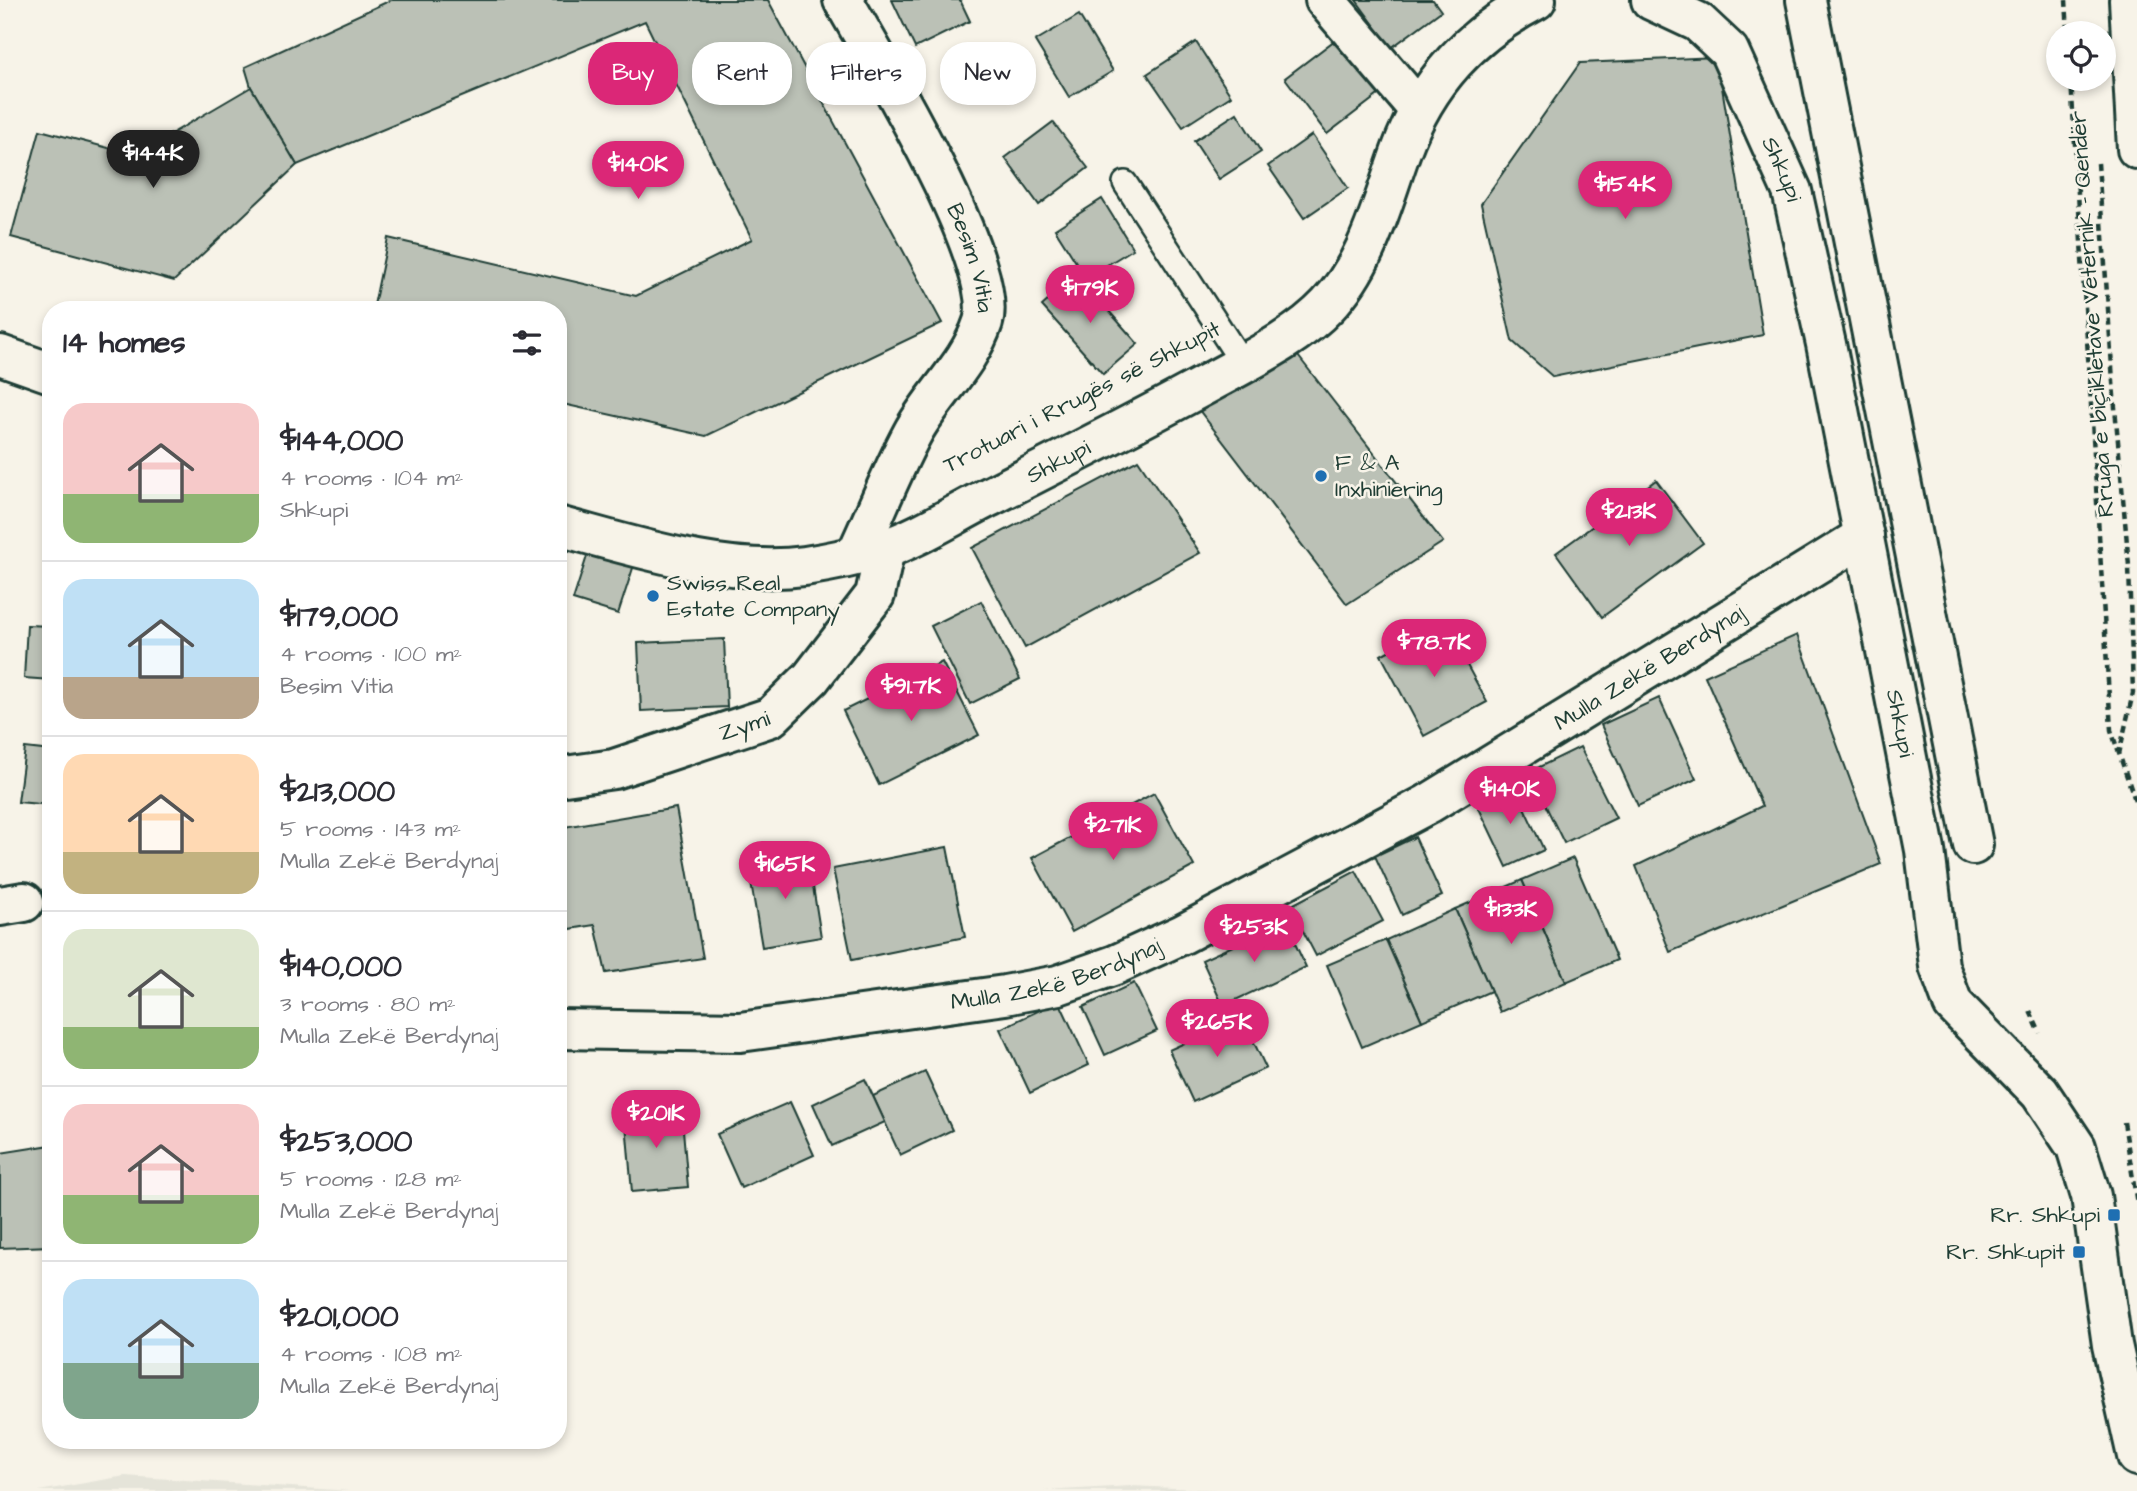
<!DOCTYPE html>
<meta charset="utf-8">
<style>
:root{--surface:#fff;--page:#f2f2f3;--text:#2b2b33;--muted:#7c7c81;--line:#e1e1e2;--accent:#db2777}
body{margin:0;font-family:"Architects Daughter",sans-serif;background:var(--page);color:var(--text);height:100vh;display:flex;flex-direction:column;font-size:26px;white-space:nowrap}
*{box-sizing:border-box;margin:0}
p{font-size:23px;color:var(--muted)}
.icon{flex:none;width:38px;height:38px;fill:none;stroke:currentColor;stroke-width:2;stroke-linecap:round;stroke-linejoin:round}
.map{position:relative;flex:1;overflow:hidden}
.drawer{position:absolute;left:42px;top:301px;width:525px;height:1148px;display:flex;flex-direction:column;background:var(--surface);border-radius:28px;box-shadow:0 4px 10px #0003}
.drawer>*{flex:none}
.guide{position:absolute;left:588px;top:42px;width:665px;height:63px;display:flex;gap:14px}
.tools{position:absolute;left:2046px;top:21px;display:grid;gap:14px}
.tools a{display:grid;place-items:center;width:70px;height:70px;border-radius:50%;background:var(--surface);box-shadow:0 4px 10px #0003;font-size:35px}
.price{position:absolute;translate:-50% -60px;padding:0 16px;border-radius:24px;background:var(--accent);color:#fff;font-size:23px;line-height:46px;filter:drop-shadow(0 2px 4px #0008)}
.price::after{content:'';position:absolute;left:50%;top:42px;width:21px;height:16px;margin-left:-10px;background:inherit;clip-path:polygon(0 0,100% 0,50% 100%)}
.price.active{background:#222;color:#fff}
ul{padding:0;list-style:none}
li{display:flex;align-items:center;gap:21px;height:175px;padding:0 21px}
li+li{border-top:2px solid var(--line)}
li span{display:grid;place-items:center;flex:none;width:196px;height:140px;border-radius:21px;color:#555}
li>.icon{margin-inline-start:auto}
span .icon{width:84px;height:84px;fill:#fffc;stroke-width:1}
li b{font-size:30px}
h2{display:flex;justify-content:space-between;align-items:center;height:84px;padding:0 21px;font-size:30px}
.pill{padding:0 24px;border-radius:28px;background:var(--surface);box-shadow:0 4px 10px #0003;font-size:24px;line-height:63px}
.pill.active{background:var(--accent);color:#fff}
.map>svg:first-child{display:block}
.built{fill:#e5e4d9}
.building{fill:#bbc1b6;stroke:#1f3d34;stroke-width:2}
.lines{fill:none;stroke-linecap:round;stroke-linejoin:round}
.lane-casing{stroke:#1f3d34;stroke-width:28}
.street-casing{stroke:#1f3d34;stroke-width:44}
.secondary-casing{stroke:#1f3d34;stroke-width:44}
.highway-casing{stroke:#1f3d34;stroke-width:44}
.path{stroke:#1f3d34;stroke-width:4.5;stroke-dasharray:7 5;stroke-linecap:butt}
.lane{stroke:#f7f3e8;stroke-width:23}
.street{stroke:#f7f3e8;stroke-width:38}
.secondary{stroke:#f7f3e8;stroke-width:38}
.highway{stroke:#f7f3e8;stroke-width:38}
.poi-dot{fill:#1f6fb2;stroke:#f7f3e8;stroke-width:2.5}
.labels{text-anchor:middle;dominant-baseline:central;stroke-width:5;stroke-linejoin:round;paint-order:stroke}
.street-label{font-size:23px;fill:#1f3d34;stroke:#f7f3e8}
.poi-label{font-size:23px;fill:#1f3d34;stroke:#f7f3e8;text-anchor:start}
</style>
<div class="map">
<svg width="2137" height="1491" viewBox="0 0 2137 1491">
<rect width="100%" height="100%" fill="#f7f3e8"/>
<filter id="ink" filterUnits="userSpaceOnUse"><feTurbulence type="fractalNoise" baseFrequency=".0143" numOctaves="2"/><feDisplacementMap in="SourceGraphic" scale="14" xChannelSelector="R" yChannelSelector="G"/><feConvolveMatrix kernelMatrix="1 2 1 2 8 2 1 2 1" color-interpolation-filters="sRGB"/></filter>
<g filter="url(#ink)">
<g class="built">
<polygon points="125,1476 350,1491 39,1491"/>
<polygon points="1131,1486 1239,1491 1044,1491"/>
</g>
<g class="building">
<polygon points="391,0 768,0 942,323 706,436 558,403 558,310 373,310 388,238 636,296 752,239 645,21 297,165 251,87 245,67"/>
<polygon points="892,0 960,0 970,21 915,48"/>
<polygon points="1356,0 1433,0 1441,11 1391,48"/>
<polygon points="1079,15 1113,71 1069,97 1035,41"/>
<polygon points="1339,37 1382,92 1327,134 1285,78"/>
<polygon points="1196,42 1231,96 1183,127 1147,74"/>
<polygon points="1717,57 1763,335 1553,377 1512,341 1481,204 1580,63"/>
<polygon points="251,87 297,165 174,281 11,237 40,130 135,155"/>
<polygon points="1237,113 1261,152 1219,179 1194,141"/>
<polygon points="1053,122 1088,168 1039,205 1005,158"/>
<polygon points="1312,135 1348,188 1304,218 1268,166"/>
<polygon points="1102,199 1133,249 1086,278 1055,229"/>
<polygon points="1077,275 1138,344 1103,374 1042,306"/>
<polygon points="1295,352 1443,542 1347,604 1199,410"/>
<polygon points="1138,460 1200,553 1025,648 972,548"/>
<polygon points="1656,480 1703,543 1602,617 1556,553"/>
<polygon points="589,550 634,565 618,614 573,600"/>
<polygon points="981,601 1020,679 970,704 931,626"/>
<polygon points="1443,621 1487,702 1424,736 1381,655"/>
<polygon points="27,625 51,626 51,680 24,678"/>
<polygon points="1797,635 1881,864 1670,952 1636,866 1762,806 1705,676"/>
<polygon points="724,639 727,707 641,711 638,643"/>
<polygon points="942,662 979,735 879,785 843,711"/>
<polygon points="1659,698 1696,779 1638,806 1601,725"/>
<polygon points="1580,747 1616,818 1564,843 1529,772"/>
<polygon points="25,748 51,751 51,805 18,802"/>
<polygon points="1513,784 1544,850 1507,867 1476,802"/>
<polygon points="1154,793 1194,866 1072,932 1032,858"/>
<polygon points="676,808 703,958 606,973 595,925 558,931 558,828"/>
<polygon points="1415,837 1442,896 1402,915 1375,856"/>
<polygon points="947,847 965,937 852,960 833,869"/>
<polygon points="808,855 821,937 762,947 748,865"/>
<polygon points="1573,858 1617,960 1566,982 1522,880"/>
<polygon points="1356,871 1383,921 1316,956 1290,906"/>
<polygon points="1522,880 1566,982 1500,1012 1455,909"/>
<polygon points="1455,909 1491,991 1422,1021 1386,940"/>
<polygon points="1285,922 1306,967 1223,1006 1202,960"/>
<polygon points="1386,940 1422,1021 1362,1047 1327,965"/>
<polygon points="1134,983 1157,1031 1105,1055 1083,1007"/>
<polygon points="1059,1001 1089,1065 1030,1093 1000,1029"/>
<polygon points="1242,1017 1266,1068 1193,1102 1169,1050"/>
<polygon points="925,1072 952,1130 900,1155 873,1096"/>
<polygon points="865,1079 885,1122 832,1146 813,1104"/>
<polygon points="790,1102 814,1155 741,1188 717,1134"/>
<polygon points="681,1107 688,1187 632,1192 625,1112"/>
<polygon points="51,1145 51,1246 0,1248 0,1153"/>
</g>
<g class="lines">
<defs>
<polyline id="lane" points="1125,183 1243,364"/>
<g id="street">
<path id="s1" d="M843,0C875,57 1001,263 983,322C969,365 932,396 912,434C891,473 875,515 856,555"/>
<polyline points="1325,0 1419,110"/>
<path id="s2" d="M1651,0L1698,22L1729,51L1792,191L1826,344L1925,850L1939,966L1953,1004L2040,1093L2076,1147L2091,1196L2112,1345L2137,1456"/>
<polyline points="0,355 51,373"/>
<path id="s3" d="M558,526C633,546 727,577 805,566C830,562 859,556 883,549C917,539 960,511 993,495C1064,459 1135,423 1205,385C1246,362 1295,340 1328,305C1368,263 1382,203 1401,151C1427,81 1471,34 1536,0"/>
<path id="s4" d="M558,777L614,769L771,717L811,678L875,595L885,549"/>
<polyline points="0,906 24,902"/>
<path id="s5" d="M558,1029L740,1032L1005,995L1058,985L1115,965L1183,934L1428,804L1864,536"/>
</g>
<polyline id="secondary" points="1806,0 1973,845"/>
<polyline id="highway" points="2129,0 2137,149"/>
</defs>
<use href="#lane" class="lane-casing"/>
<use href="#street" class="street-casing"/>
<use href="#secondary" class="secondary-casing"/>
<use href="#highway" class="highway-casing"/>
<g class="path">
<polyline points="2066,0 2068,33"/>
<polyline points="2071,79 2111,730 2137,806"/>
<polyline points="2098,163 2114,396 2129,566 2133,693 2119,754"/>
<polyline points="2030,1011 2040,1033"/>
<polyline points="2124,1122 2137,1204"/>
</g>
<use href="#lane" class="lane"/>
<use href="#street" class="street"/>
<use href="#secondary" class="secondary"/>
<use href="#highway" class="highway"/>
</g>
</g>
<g class="poi-dot">
<circle cx="1321" cy="476" r="7"/>
<circle cx="653" cy="596" r="7"/>
<rect x="2107" y="1208" width="14" height="14" rx="3.5"/>
<rect x="2072" y="1245" width="14" height="14" rx="3.5"/>
</g>
<g class="labels">
<g class="street-label">
<text stroke="none"><textPath href="#s2" startOffset="224">Shkupi</textPath></text>
<text stroke="none"><textPath href="#s1" startOffset="289">Besim Vitia</textPath></text>
<text transform="translate(2092 314) rotate(-94)">Rruga e biçikletave Veternik - Qendër</text>
<text transform="translate(1082 397) rotate(-27)">Trotuari i Rrugës së Shkupit</text>
<text stroke="none"><textPath href="#s3" startOffset="528">Shkupi</textPath></text>
<text stroke="none"><textPath href="#s5" startOffset="1176">Mulla Zekë Berdynaj</textPath></text>
<text stroke="none"><textPath href="#s4" startOffset="194">Zymi</textPath></text>
<text stroke="none"><textPath href="#s2" startOffset="791">Shkupi</textPath></text>
<text stroke="none"><textPath href="#s5" startOffset="504">Mulla Zekë Berdynaj</textPath></text>
</g>
<g class="poi-label">
<text x="1335" y="463">F &amp; A<tspan x="1335" dy="26">Inxhiniering</tspan></text>
<text x="667" y="583">Swiss Real<tspan x="667" dy="26">Estate Company</tspan></text>
<text x="2100" y="1215" text-anchor="end">Rr. Shkupi</text>
<text x="2065" y="1252" text-anchor="end">Rr. Shkupit</text>
</g>
</g>
</svg>
<div class="tools">
<a><svg class="icon" aria-label="locate" viewBox="0 0 24 24"><circle cx="12" cy="12" r="6"/><path d="M12 2v4M12 18v4M2 12h4M18 12h4"/></svg></a>
</div>
<b class="price active" style="left:153px;top:190px">$144K</b>
<b class="price" style="left:638px;top:201px">$140K</b>
<b class="price" style="left:1625px;top:221px">$154K</b>
<b class="price" style="left:1090px;top:325px">$179K</b>
<b class="price" style="left:1629px;top:548px">$213K</b>
<b class="price" style="left:1434px;top:679px">$78.7K</b>
<b class="price" style="left:911px;top:723px">$91.7K</b>
<b class="price" style="left:1510px;top:826px">$140K</b>
<b class="price" style="left:1113px;top:862px">$271K</b>
<b class="price" style="left:785px;top:901px">$165K</b>
<b class="price" style="left:1511px;top:946px">$133K</b>
<b class="price" style="left:1254px;top:964px">$253K</b>
<b class="price" style="left:1217px;top:1059px">$265K</b>
<b class="price" style="left:656px;top:1150px">$201K</b>
<div class="guide">
<a class="pill active">Buy</a>
<a class="pill">Rent</a>
<a class="pill">Filters</a>
<a class="pill">New</a>
</div>
<section class="drawer">
<h2>14 homes<svg class="icon" aria-label="filters" viewBox="0 0 24 24"><path d="M4 7h16M4 17h16"/><circle cx="9" cy="7" r="2"/><circle cx="15" cy="17" r="2"/></svg></h2>
<ul>
<li><span style="background:linear-gradient(#f6c9c9 65%,#8fb573 0)"><svg class="icon" aria-label="home" viewBox="0 0 24 24"><path d="M3 11l9-7 9 7M6 9v11h12V9"/></svg></span><div><b>$144,000</b><p>4 rooms · 104 m²</p><p>Shkupi</p></div></li>
<li><span style="background:linear-gradient(#bfe0f5 70%,#b9a48a 0)"><svg class="icon" aria-label="home" viewBox="0 0 24 24"><path d="M3 11l9-7 9 7M6 9v11h12V9"/></svg></span><div><b>$179,000</b><p>4 rooms · 100 m²</p><p>Besim Vitia</p></div></li>
<li><span style="background:linear-gradient(#ffd9b3 70%,#c2b280 0)"><svg class="icon" aria-label="home" viewBox="0 0 24 24"><path d="M3 11l9-7 9 7M6 9v11h12V9"/></svg></span><div><b>$213,000</b><p>5 rooms · 143 m²</p><p>Mulla Zekë Berdynaj</p></div></li>
<li><span style="background:linear-gradient(#dfe7d0 70%,#8fb573 0)"><svg class="icon" aria-label="home" viewBox="0 0 24 24"><path d="M3 11l9-7 9 7M6 9v11h12V9"/></svg></span><div><b>$140,000</b><p>3 rooms · 80 m²</p><p>Mulla Zekë Berdynaj</p></div></li>
<li><span style="background:linear-gradient(#f6c9c9 65%,#8fb573 0)"><svg class="icon" aria-label="home" viewBox="0 0 24 24"><path d="M3 11l9-7 9 7M6 9v11h12V9"/></svg></span><div><b>$253,000</b><p>5 rooms · 128 m²</p><p>Mulla Zekë Berdynaj</p></div></li>
<li><span style="background:linear-gradient(#bfe0f5 60%,#7fa58c 0)"><svg class="icon" aria-label="home" viewBox="0 0 24 24"><path d="M3 11l9-7 9 7M6 9v11h12V9"/></svg></span><div><b>$201,000</b><p>4 rooms · 108 m²</p><p>Mulla Zekë Berdynaj</p></div></li>
</ul>
</section>
</div>
